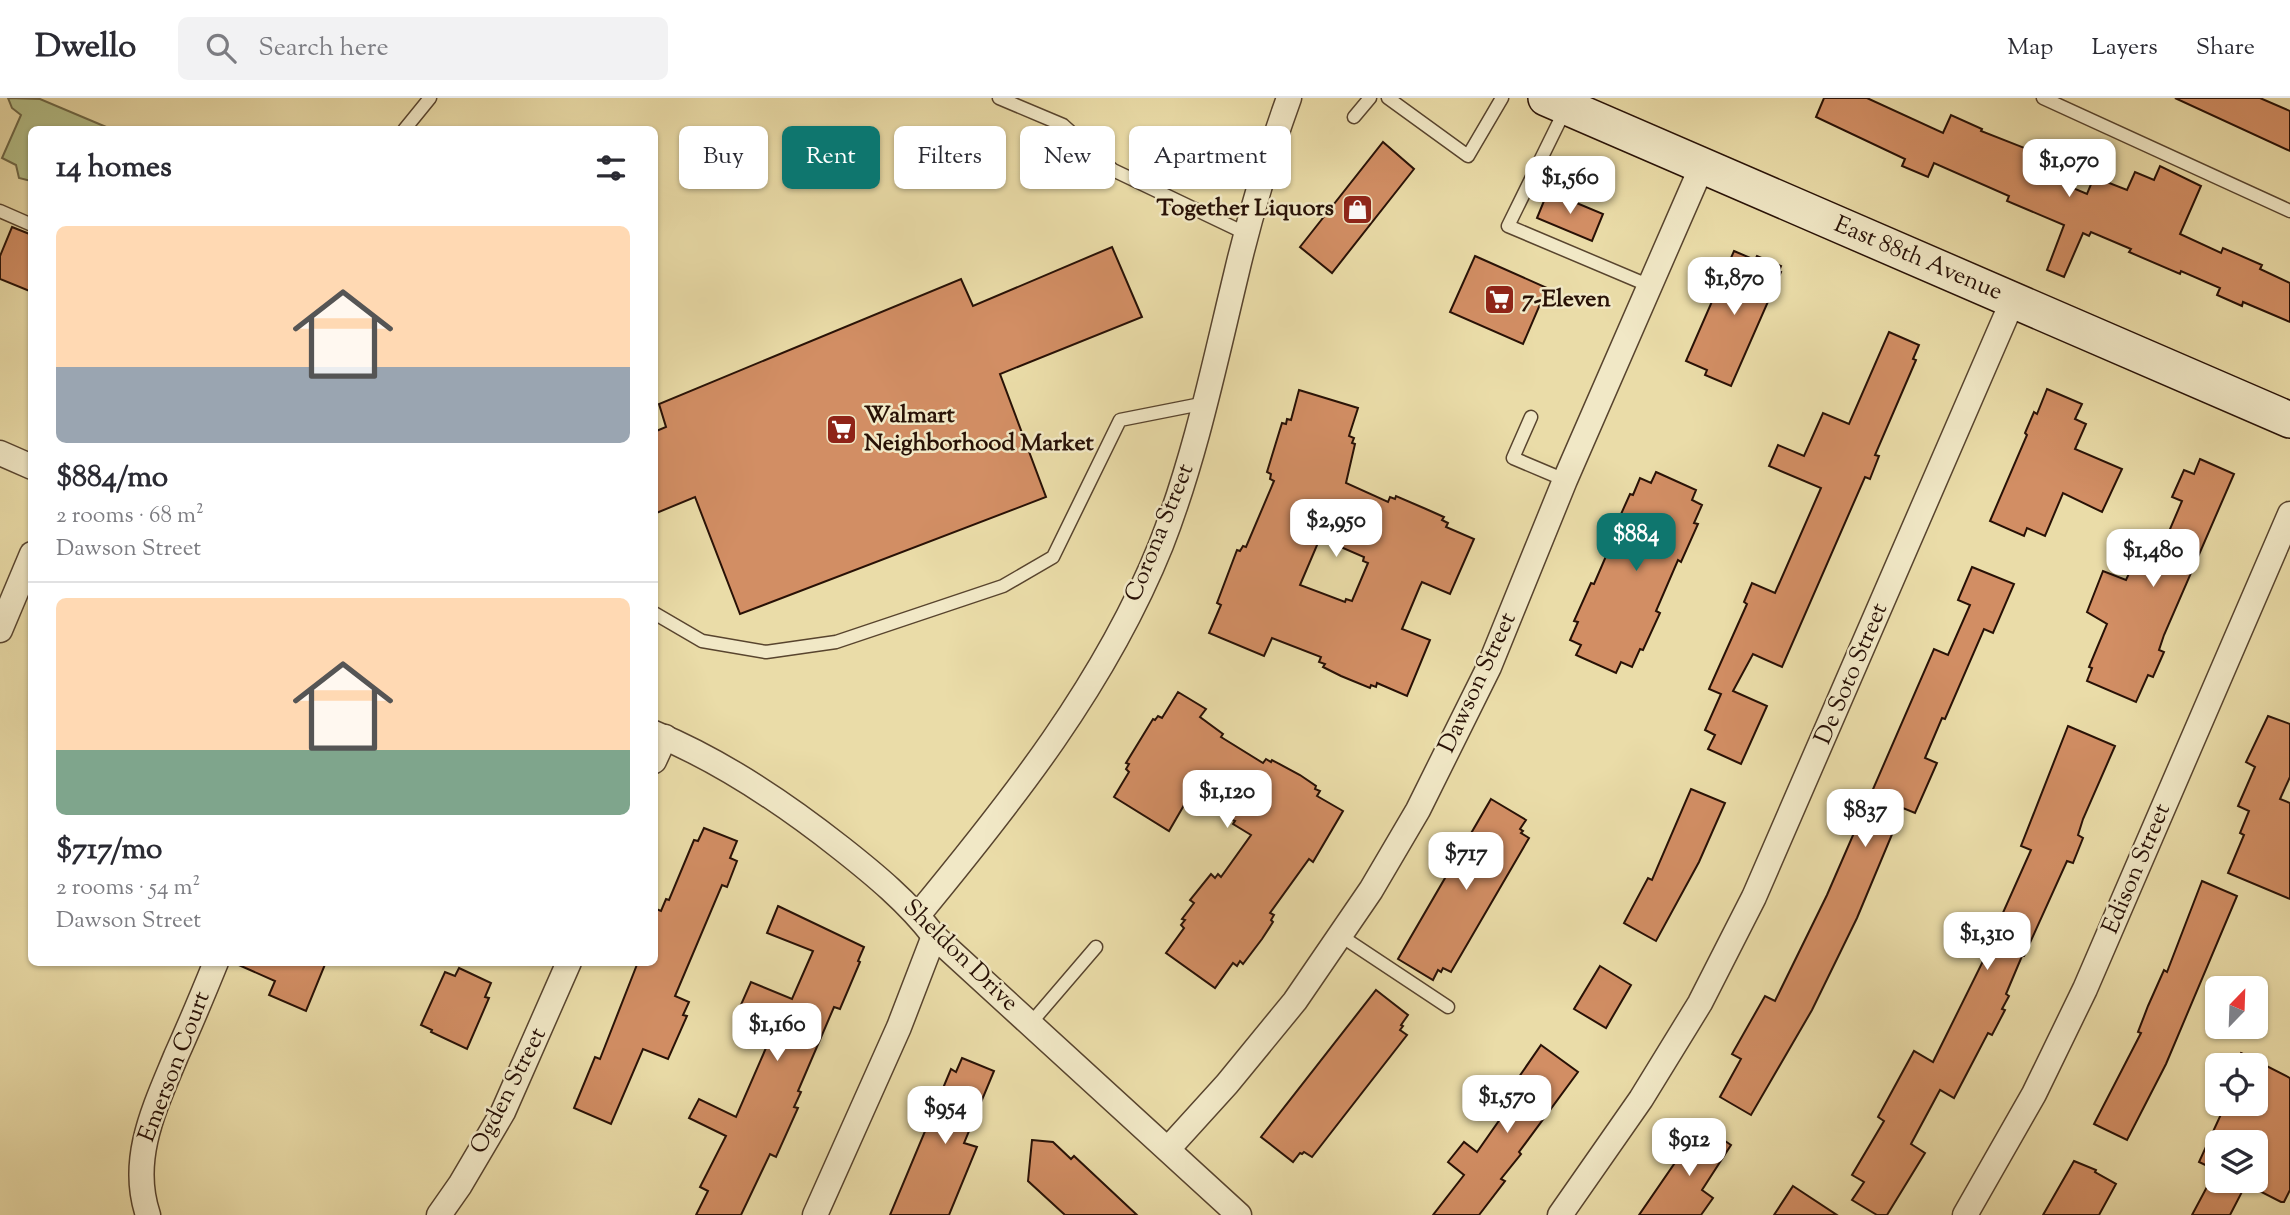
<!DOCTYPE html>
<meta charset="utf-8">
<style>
:root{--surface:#fff;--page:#f2f2f3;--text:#2b2b33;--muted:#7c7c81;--line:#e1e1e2;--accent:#0f766e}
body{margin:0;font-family:"Sorts Mill Goudy",serif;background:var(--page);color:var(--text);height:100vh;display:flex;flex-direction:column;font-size:26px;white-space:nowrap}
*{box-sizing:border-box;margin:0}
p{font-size:23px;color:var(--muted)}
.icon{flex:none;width:38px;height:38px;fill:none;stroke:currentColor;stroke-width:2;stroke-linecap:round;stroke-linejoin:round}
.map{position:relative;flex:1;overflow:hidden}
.details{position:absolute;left:28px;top:28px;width:630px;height:840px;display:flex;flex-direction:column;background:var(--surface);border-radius:10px;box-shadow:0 2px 5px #0004}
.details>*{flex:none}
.top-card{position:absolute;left:679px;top:28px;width:665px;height:63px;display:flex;gap:14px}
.needle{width:46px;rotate:23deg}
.fabs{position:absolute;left:2205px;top:878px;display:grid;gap:14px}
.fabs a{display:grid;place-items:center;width:63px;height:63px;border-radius:10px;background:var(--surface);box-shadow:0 2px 5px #0004;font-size:35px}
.price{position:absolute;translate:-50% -60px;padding:0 16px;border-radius:14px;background:#fff;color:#222;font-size:23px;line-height:46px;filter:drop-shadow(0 2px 4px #0008)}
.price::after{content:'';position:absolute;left:50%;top:42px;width:21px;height:16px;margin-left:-10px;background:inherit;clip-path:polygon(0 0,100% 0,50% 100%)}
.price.on{background:var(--accent);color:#fff}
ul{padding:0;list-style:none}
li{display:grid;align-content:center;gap:14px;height:371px;padding:0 28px}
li+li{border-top:2px solid var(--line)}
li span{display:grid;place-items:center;height:217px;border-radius:10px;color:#555}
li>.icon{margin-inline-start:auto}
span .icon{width:126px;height:126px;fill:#fffc;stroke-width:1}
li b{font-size:30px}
h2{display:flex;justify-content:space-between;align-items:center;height:84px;padding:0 28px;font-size:30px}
.tag{padding:0 24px;border-radius:10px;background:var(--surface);box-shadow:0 2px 5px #0004;font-size:24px;line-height:63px}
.tag.on{background:var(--accent);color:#fff}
header{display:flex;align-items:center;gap:42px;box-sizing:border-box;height:98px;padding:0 35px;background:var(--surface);border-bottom:2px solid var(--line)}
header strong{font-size:33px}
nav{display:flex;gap:38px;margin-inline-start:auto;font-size:24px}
.search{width:490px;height:63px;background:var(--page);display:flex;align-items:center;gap:18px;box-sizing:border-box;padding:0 24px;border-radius:10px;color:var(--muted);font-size:26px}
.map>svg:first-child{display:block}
.green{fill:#b5c089;stroke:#6e6848;stroke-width:2}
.building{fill:#d28e64;stroke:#281106;stroke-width:2;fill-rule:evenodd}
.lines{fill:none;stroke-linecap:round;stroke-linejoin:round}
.lane-casing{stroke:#58442e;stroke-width:15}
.street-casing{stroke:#58442e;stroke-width:27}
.secondary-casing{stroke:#281106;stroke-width:38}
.lane{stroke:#f1e8c6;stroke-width:12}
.street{stroke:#f1e8c6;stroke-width:24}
.secondary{stroke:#f1e8c6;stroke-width:35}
.labels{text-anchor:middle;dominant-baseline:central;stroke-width:5;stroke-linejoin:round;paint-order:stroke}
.poi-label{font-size:24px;font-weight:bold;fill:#281106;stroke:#f1e8c6;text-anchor:start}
.street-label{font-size:24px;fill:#281106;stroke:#f1e8c6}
</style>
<header>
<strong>Dwello</strong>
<div class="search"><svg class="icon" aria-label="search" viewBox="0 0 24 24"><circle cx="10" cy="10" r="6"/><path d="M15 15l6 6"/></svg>Search here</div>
<nav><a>Map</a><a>Layers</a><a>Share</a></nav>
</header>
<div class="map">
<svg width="2290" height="1117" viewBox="0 0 2290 1117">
<rect width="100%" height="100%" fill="#eadca8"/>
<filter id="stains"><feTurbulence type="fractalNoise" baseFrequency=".00286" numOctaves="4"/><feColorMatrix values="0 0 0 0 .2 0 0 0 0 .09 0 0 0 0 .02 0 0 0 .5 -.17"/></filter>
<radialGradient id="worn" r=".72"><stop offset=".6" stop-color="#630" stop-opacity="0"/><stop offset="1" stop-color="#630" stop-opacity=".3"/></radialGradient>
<polygon class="green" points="8,0 40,1 111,31 32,32 31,83 19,80 16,67 2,60 21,17 12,10"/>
<g class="building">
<polygon points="1824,0 1867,0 1943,35 1951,17 1982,31 1981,33 2045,58 2037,75 2087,96 2094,79 2127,92 2135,74 2154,82 2160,68 2201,88 2180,136 2221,155 2223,150 2262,167 2260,171 2290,185 2290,224 2243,204 2242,208 2217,197 2220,190 2181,173 2180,176 2129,154 2131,151 2091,134 2089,138 2083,135 2064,179 2047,172 2064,127 2007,103 2009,98 1934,65 1928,79 1902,68 1905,61 1816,19"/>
<polygon points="2175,0 2260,0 2290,13 2290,53"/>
<polygon points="1383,44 1414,71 1332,175 1300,149"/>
<polygon points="1548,93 1603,116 1592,143 1537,120"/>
<polygon points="12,129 32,137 32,194 0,181 0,158"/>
<polygon points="1112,149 1142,219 1000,276 1046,399 740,516 695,399 654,416 654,334 666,329 659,306 961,181 973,208"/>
<polygon points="1734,153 1755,162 1757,158 1781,168 1779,173 1781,174 1731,288 1705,277 1707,272 1686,263"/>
<polygon points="1475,158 1547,190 1523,246 1450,214"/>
<polygon points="1889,234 1919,247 1913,261 1916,262 1875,357 1879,358 1870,381 1865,379 1782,569 1753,556 1733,593 1767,608 1741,666 1708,651 1715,637 1705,632 1721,596 1709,591 1747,506 1744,504 1752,485 1775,495 1821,390 1769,368 1778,347 1804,358 1823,315 1849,326"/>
<polygon points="2047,291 2082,306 2075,321 2086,326 2075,351 2122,371 2102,414 2063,395 2045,438 2027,430 2024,438 1990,423 2027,337 2025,335 2034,314 2037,316"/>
<path d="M1299,292L1358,310L1349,338L1354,340L1352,345L1355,346L1346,385L1388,404L1390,399L1395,401L1396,398L1426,411L1444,419L1442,422L1448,425L1446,429L1474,441L1450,496L1422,484L1420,488L1402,531L1430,542L1407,598L1377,585L1376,589L1371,587L1370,590L1341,578L1323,569L1325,566L1319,564L1321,559L1272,540L1264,558L1209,535L1221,507L1217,505L1237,452L1240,453L1243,448L1246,449L1274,383L1270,381L1271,376L1267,374L1282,325L1286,326L1287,321L1291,322ZM1320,440L1364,459L1363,463L1368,465L1352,503L1346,501L1345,504L1300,487Z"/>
<polygon points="2200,361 2234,376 2164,537 2159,552 2164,554 2153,579 2148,577 2136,604 2087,583 2092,570 2089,569 2107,526 2087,514 2103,473 2126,482 2138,456 2156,464 2182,403 2172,399 2184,372 2194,376"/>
<polygon points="1656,374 1696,392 1692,402 1702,407 1694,425 1698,426 1681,464 1678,462 1656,513 1660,515 1643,552 1640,551 1632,569 1621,564 1616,575 1576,557 1581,547 1570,542 1578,524 1574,523 1591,485 1594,486 1616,435 1613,434 1630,396 1633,397 1640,380 1651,385"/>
<polygon points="1972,469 2014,486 1993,535 1984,531 1945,621 1942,620 1925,660 1937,665 1915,715 1903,710 1857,820 1812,912 1751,1017 1720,999 1741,961 1732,956 1765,898 1775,903 1827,797 1934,551 1948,557 1970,507 1958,502"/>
<polygon points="1178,594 1206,611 1200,619 1223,636 1221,639 1263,665 1266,661 1271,664 1272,662 1300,677 1316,688 1315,691 1320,693 1317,698 1343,713 1313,764 1309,761 1270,815 1274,817 1271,822 1273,824 1262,841 1243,866 1240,863 1237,868 1233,865 1215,890 1166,855 1184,830 1181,827 1185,822 1182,821 1194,805 1190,802 1211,776 1215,780 1218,776 1221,779 1251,737 1233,726 1235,723 1230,721 1232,716 1196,695 1190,704 1187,702 1169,733 1114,699 1129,674 1126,671 1129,666 1126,665 1153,621 1155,622 1158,618 1162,620"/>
<polygon points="2268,618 2290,626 2290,679 2280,701 2290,705 2290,801 2228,775 2244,737 2240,735 2249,713 2238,708 2255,669 2246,664"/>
<polygon points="2068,628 2115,648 2083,721 2078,737 2083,740 2073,765 2067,763 2024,858 2022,858 2006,896 2009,898 2002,911 2005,912 1992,937 1988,935 1954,1000 1940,992 1911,1046 1925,1055 1887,1117 1877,1117 1852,1102 1864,1084 1852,1077 1884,1023 1878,1019 1914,953 1933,964 1991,847 1989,846 2031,752 2021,748"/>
<polygon points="1691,691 1725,705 1699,764 1656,843 1624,825 1648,780 1652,782"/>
<polygon points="1491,701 1526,722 1520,731 1523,733 1521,735 1529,740 1451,874 1443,870 1441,874 1438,872 1433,882 1398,861"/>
<polygon points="704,730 737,743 730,760 737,763 727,789 722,787 675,898 689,904 683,917 687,918 668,961 643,951 611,1026 574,1010 595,959 600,961 638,864 654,864 654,810 661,813 666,801 669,802 694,742 698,743"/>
<polygon points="2202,783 2237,798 2166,966 2127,1042 2094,1026 2141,935 2138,934 2148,908 2164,872 2167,874"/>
<polygon points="778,808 864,849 858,863 860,864 840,911 834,909 798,993 801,994 794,1009 798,1010 776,1059 770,1056 741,1117 696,1117 708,1093 700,1089 726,1038 689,1020 699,1001 736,1019 769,943 767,942 774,923 740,909 751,884 792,901 813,853 767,835"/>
<polygon points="232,864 326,864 306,913 269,897 275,883"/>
<polygon points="1600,868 1631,887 1606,930 1574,911"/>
<polygon points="459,870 491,885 485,899 489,900 467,951 431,934 432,932 421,927 445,874 455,878"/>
<polygon points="1376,892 1408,917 1401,927 1403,928 1400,932 1407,937 1312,1059 1304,1054 1302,1056 1300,1055 1293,1064 1261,1039"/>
<polygon points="1541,947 1578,974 1519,1054 1521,1056 1501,1081 1505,1083 1479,1117 1433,1117 1464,1077 1448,1064 1464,1044 1477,1054 1519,994 1512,989"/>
<path d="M2241,955L2290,980V1092L2284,1104H2281L2246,1086L2230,1117H2192L2216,1072L2199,1064L2223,1012L2215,1008L2217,1002V1006H2256V968H2235ZM2217,1045H2256V1083H2217Z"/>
<polygon points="962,960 994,973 964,1045 977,1049 949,1117 890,1117 951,971 956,974"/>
<polygon points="1701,1027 1731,1047 1702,1092 1713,1100 1701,1117 1639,1117"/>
<polygon points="1032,1042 1053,1044 1071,1061 1074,1058 1137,1117 1065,1117 1028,1083"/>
<polygon points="2074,1063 2096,1072 2095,1074 2116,1086 2099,1117 2043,1117"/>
<polygon points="1793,1088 1837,1117 1774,1117"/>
</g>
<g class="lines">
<defs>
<g id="lane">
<polyline points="999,0 1063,27 1113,72 1247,136"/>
<polyline points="1388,0 1468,58 1502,0"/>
<polyline points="2043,0 2290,113"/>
<polyline points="1565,12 1508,128 1650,188"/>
<polyline points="1354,19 1370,0"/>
<polyline points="404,32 430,0"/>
<polyline points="0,113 32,127"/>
<polyline points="1531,319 1513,360 1565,382"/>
<polyline points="654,515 702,543 766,554 836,544 1003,488 1053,459 1120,322 1206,305"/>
<polyline points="1341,838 1448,909"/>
<polyline points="1030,926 1096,849"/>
</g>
<g id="street">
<polyline points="0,355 32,369"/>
<polyline points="0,532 32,456"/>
<path d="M654,635C722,663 784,705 841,750C874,776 908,804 934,838L1239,1117"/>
<polyline points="654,663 665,639"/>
<path d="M918,817C1012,703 1105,586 1161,447C1195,360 1214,268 1236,177C1250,117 1268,58 1289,0"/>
<polyline points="1168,1051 1227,986 1295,903 1371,792 1418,712 1489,569 1565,382 1702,68"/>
<path d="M148,1117C129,1061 155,1009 176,958C190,927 203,896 216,864"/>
<polyline points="439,1117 460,1087 503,1014 569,864"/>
<polyline points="815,1117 899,929 934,838"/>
<polyline points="1560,1117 1641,1001 1700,905 1754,799 2013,202"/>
<polyline points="1965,1117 2034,996 2085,891 2290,416"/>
</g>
<polyline id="secondary" points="1546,0 2290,322"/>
</defs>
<use href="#lane" class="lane-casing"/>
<use href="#street" class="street-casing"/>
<use href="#secondary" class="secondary-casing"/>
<use href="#lane" class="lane"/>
<use href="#street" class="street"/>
<use href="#secondary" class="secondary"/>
</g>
<defs>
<symbol id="shop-square" viewBox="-11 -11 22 22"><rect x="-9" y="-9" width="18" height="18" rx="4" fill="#8f2418" stroke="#f1e8c6"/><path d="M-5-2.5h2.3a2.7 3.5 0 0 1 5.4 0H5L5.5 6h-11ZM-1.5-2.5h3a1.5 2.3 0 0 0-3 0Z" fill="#fff"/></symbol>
<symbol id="supermarket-square" viewBox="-11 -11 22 22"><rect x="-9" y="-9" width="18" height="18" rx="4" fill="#8f2418" stroke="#f1e8c6"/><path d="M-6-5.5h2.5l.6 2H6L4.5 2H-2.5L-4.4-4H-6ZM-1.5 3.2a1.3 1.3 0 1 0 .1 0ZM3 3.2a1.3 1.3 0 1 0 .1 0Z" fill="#fff"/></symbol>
</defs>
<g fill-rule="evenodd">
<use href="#shop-square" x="1340" y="94" width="35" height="35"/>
<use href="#supermarket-square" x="1482" y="184" width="35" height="35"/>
<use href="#supermarket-square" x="824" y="314" width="35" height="35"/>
</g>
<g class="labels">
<g class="poi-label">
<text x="1334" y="111" text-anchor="end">Together Liquors</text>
<text x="1522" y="202">7-Eleven</text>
<text x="864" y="318">Walmart<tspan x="864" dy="28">Neighborhood Market</tspan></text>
</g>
<g class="street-label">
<text transform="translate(1918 161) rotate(23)">East 88th Avenue</text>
<text transform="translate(1160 435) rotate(-68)">Corona Street</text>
<text transform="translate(1852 576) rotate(-67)">De Soto Street</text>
<text transform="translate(1478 585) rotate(-65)">Dawson Street</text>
<text transform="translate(2137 771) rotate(-67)">Edison Street</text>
<text transform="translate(960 858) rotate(44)">Sheldon Drive</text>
<text transform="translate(175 969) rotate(-69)">Emerson Court</text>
<text transform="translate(509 993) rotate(-63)">Ogden Street</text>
</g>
</g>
<rect width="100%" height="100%" filter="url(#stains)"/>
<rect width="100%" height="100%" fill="url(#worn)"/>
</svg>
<div class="fabs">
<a><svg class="needle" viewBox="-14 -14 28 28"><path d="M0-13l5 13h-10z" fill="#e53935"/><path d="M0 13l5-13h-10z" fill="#7c7c81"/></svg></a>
<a><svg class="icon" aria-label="locate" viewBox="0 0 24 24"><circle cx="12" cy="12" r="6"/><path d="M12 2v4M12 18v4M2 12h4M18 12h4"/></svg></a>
<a><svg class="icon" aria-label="layers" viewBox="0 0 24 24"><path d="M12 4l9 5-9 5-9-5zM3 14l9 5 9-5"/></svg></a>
</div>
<b class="price" style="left:2069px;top:101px">$1,070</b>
<b class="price" style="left:1570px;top:118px">$1,560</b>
<b class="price" style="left:1734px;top:219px">$1,870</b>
<b class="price" style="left:1336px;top:461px">$2,950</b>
<b class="price on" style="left:1636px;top:475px">$884</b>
<b class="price" style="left:2153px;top:491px">$1,480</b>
<b class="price" style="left:1227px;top:732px">$1,120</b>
<b class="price" style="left:1865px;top:751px">$837</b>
<b class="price" style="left:1466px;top:794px">$717</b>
<b class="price" style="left:1987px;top:874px">$1,310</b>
<b class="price" style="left:777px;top:965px">$1,160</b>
<b class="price" style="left:1507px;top:1037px">$1,570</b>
<b class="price" style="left:945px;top:1048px">$954</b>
<b class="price" style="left:1689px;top:1080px">$912</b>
<div class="top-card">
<a class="tag">Buy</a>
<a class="tag on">Rent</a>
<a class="tag">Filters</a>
<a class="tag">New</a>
<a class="tag">Apartment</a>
</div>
<section class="details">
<h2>14 homes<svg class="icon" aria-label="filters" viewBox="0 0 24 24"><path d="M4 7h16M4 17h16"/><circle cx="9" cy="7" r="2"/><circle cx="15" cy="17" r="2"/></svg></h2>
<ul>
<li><span style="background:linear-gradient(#ffd9b3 65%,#9aa5b1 0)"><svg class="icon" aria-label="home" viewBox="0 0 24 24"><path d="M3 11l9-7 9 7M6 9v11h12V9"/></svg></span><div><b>$884/mo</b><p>2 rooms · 68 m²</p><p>Dawson Street</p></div></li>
<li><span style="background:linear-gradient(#ffd9b3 70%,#7fa58c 0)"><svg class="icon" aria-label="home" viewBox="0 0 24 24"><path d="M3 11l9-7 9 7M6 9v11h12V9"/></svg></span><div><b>$717/mo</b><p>2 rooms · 54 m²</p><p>Dawson Street</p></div></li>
</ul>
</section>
</div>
